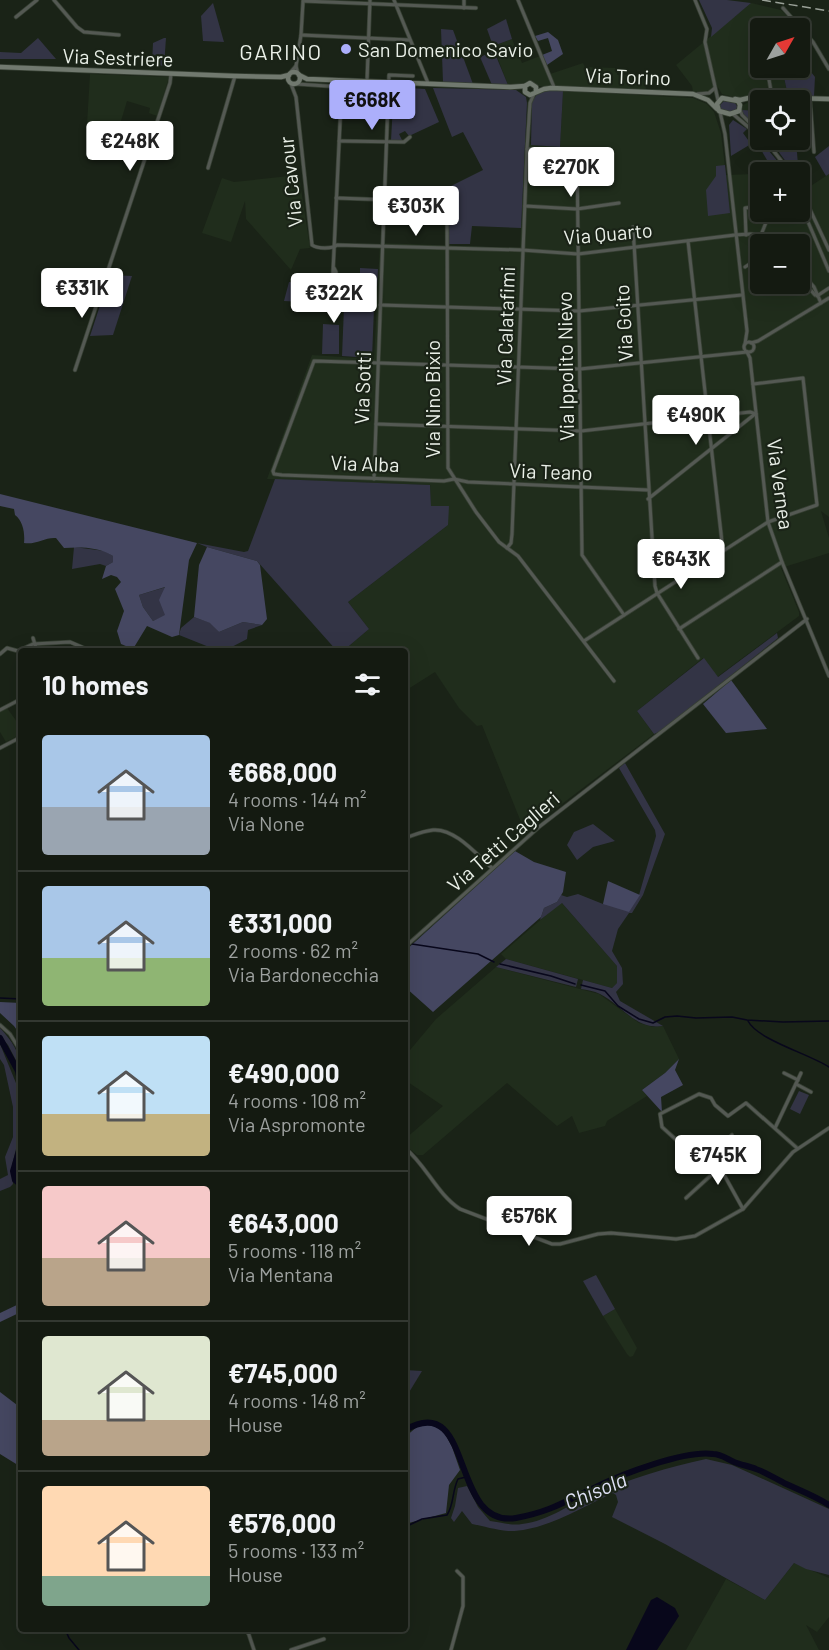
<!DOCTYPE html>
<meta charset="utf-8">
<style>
:root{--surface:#141a11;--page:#1d231a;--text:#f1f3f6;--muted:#9da19f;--line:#333831;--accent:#acaffb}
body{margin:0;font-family:Barlow,sans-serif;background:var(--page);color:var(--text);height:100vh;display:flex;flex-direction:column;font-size:22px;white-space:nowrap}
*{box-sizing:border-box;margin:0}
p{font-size:20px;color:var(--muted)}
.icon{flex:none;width:33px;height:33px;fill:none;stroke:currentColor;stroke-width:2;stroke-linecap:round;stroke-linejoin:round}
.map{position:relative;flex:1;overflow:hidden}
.drawer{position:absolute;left:18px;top:648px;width:390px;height:984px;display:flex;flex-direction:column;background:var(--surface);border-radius:6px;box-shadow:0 6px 24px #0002,0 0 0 2px var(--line)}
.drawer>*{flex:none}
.needle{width:39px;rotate:51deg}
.fabs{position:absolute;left:750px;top:18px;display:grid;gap:12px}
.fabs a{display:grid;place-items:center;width:60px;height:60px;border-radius:6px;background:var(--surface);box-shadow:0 6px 24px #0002,0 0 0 2px var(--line);font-size:30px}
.price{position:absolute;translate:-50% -51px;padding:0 14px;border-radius:6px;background:#fff;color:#222;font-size:20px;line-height:39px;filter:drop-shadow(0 2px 3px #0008)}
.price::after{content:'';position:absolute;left:50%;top:36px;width:18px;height:14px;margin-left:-9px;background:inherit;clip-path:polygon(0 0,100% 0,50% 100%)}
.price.active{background:var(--accent);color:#111}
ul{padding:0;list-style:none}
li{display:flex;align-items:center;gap:18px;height:150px;padding:0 24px}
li+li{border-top:2px solid var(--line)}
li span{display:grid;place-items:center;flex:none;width:168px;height:120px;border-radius:6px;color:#555}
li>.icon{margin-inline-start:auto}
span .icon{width:72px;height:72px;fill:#fffc;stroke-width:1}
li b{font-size:26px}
h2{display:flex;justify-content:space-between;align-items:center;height:72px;padding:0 24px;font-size:26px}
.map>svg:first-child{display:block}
.built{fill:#202d1c;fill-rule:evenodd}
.green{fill:#333445}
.forest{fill:#454761;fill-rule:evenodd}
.water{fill:#08071b}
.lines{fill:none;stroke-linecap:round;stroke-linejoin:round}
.stream{stroke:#08071b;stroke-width:1.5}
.river{stroke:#08071b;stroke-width:6}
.minor-casing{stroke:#374034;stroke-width:4.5}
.secondary-casing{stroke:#374034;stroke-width:6}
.minor{stroke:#545953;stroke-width:3}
.secondary{stroke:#71796f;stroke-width:4.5}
.rail{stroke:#9aa198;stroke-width:1.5;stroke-dasharray:9 4.5;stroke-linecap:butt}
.poi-dot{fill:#acaffb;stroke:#1a2317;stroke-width:2}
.labels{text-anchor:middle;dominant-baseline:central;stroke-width:4.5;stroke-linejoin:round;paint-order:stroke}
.poi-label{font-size:20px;fill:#eaf0e8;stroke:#1a2317;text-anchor:start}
.street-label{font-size:20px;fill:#eaf0e8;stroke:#1a2317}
.water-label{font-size:21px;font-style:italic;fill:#dfe1f6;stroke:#1a2317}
.quarter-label{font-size:22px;letter-spacing:1.5px;fill:#eaf0e8;stroke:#1a2317}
</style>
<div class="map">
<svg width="829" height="1650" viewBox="0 0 829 1650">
<rect width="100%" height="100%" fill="#1a2317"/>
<g class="built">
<polygon points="751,3 781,10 799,28 760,28 760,68 783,68 782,68 788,96 741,99 722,94 716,84 713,84 713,88 709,91 693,92 692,86 676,65"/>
<polygon points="512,39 522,63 540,56 553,87 539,86 529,81 522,85 508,85 493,46"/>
<polygon points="583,63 585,67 617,68 617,75 645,75 646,90 556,87 550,74"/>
<polygon points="90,74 169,77 157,116 149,113 150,108 127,101 111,154 86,141"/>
<path d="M563,91L693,98L707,104L714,112L721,133L726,175L754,174L769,164L774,172H760V212H800V193L829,174V517L821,511L829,538V553L781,568L799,612V616L717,677L703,658L637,711L654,734L525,832L482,725L477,726L459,708L435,672L405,691V651H343L369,629L348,602L448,525L431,506L430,485L267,479L312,355L374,359L380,243L520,248L525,144L560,147ZM760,244H800V284H760Z"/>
<polygon points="756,98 780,100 760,100 760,111 742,110 743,105"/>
<polygon points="299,175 310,248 300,249 291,270 246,219 245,201 231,242 202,233 222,178 234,182"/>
<polygon points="7,708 17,722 21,720 21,734 6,742 0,732 0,712"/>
<polygon points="561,902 617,966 617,983 612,988 506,959 501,954"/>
<polygon points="496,967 599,994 639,1023 653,1027 663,1026 679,1059 665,1073 642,1090 647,1096 607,1121 605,1126 579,1133 572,1116 557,1126 507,1083 423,1155 417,1155 405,1145 405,1139 443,1106 405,1080 405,1056 436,1019"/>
<polygon points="615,1309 637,1348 633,1356 630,1357 627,1354 603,1316"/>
<polygon points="794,1563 829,1578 829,1617 817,1632 806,1625 819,1650 686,1650 726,1579 765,1600"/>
</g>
<g class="green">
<polygon points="699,0 727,0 751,3 711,37 712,28"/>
<polygon points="213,3 224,42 203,41 201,16"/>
<polygon points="506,19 512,39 493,46 487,29"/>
<polygon points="441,29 453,30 473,84 443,82"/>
<polygon points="38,38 56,59 0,59 0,52 21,53"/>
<polygon points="164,38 166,38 164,66 152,64 153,43"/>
<polygon points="494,51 508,85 492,85 480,57"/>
<polygon points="803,62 815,77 814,96 788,96 782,68 800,68 800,63"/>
<polygon points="394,87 425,89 439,122 409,136 405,131 399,134 402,140 391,140"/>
<polygon points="433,88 516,90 526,97 527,103 521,228 472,226 470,244 449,244 449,201 446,200 441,191 483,170 463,132 452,137"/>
<polygon points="544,91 563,91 560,147 531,145 532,101 538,93"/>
<polygon points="724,101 735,103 737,106 736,111 732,113 721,110 719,106"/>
<polygon points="742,110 760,111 760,119 754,124 744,116"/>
<polygon points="733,120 747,129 743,133 751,144 731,156 729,125"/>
<polygon points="770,140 796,140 798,165 792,170"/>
<polygon points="764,145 784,169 774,172 760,148"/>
<polygon points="829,146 829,174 826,176 815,157"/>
<polygon points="725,165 730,213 708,216 706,190 716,176 716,166"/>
<polygon points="360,268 378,269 377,286 360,286"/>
<polygon points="110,275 132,276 113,335 90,336"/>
<polygon points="289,282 298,283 300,291 319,292 330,299 329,306 320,303 284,301"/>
<polygon points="344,307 374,308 372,358 342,356"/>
<polygon points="323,324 339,325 339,354 322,354"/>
<polygon points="275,479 430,485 431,506 449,506 448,525 348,602 369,629 343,651 337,651 257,561 207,547 197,543 244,552 248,551"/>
<polygon points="74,547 105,551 113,556 113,562 106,566 100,564 72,569"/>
<polygon points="166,587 165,616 153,621 143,607 139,595"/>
<polygon points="194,617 211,623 219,632 243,622 262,625 248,630 247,639 224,651 219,651 179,635 181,628"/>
<polygon points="777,633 778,638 661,731 654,734 637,711 704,658 718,677"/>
<path d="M625,763L665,834L643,895L632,913H629L618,929L612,951L622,968L623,984L616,992L620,1001L663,1026C635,1030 622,1005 600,994C594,991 587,990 581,989L583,980L612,988L617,983V966L562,903L540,920L544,908L557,902L561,895L567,897L578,894L603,904L639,895L656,836L655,830L619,768Z"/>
<polygon points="593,824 615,841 593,847 577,860 567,845 574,832"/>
<polygon points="506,959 578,979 576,987 496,967"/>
<path d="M0,1028C11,1040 21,1053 21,1070L8,1045L0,1036Z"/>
<polygon points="0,1044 18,1088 21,1105 21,1129 12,1165 13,1184 10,1187 0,1191 0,1179 8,1175 5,1157 13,1137 13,1107 4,1065 0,1059"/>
<polygon points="799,1091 809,1095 800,1114 790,1109"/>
<polygon points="596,1275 615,1309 603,1316 583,1281"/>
<polygon points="405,1370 422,1371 405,1399"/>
<path d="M706,1459L732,1465L829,1509V1575L806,1569L794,1563L765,1600L665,1544L612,1517L618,1502L616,1495L613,1493C582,1507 543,1532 508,1531C496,1530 483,1526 472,1524L462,1511L454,1522L451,1518L455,1506L458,1488L467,1486L478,1507L490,1521C500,1522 512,1526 522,1524C549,1521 571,1503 595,1493C631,1479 668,1467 706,1459Z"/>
</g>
<g class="forest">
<polygon points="548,32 558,40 563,54 547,65 542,55 552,51 548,38 538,41 535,36"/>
<path d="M0,494L197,543L189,560L179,635L172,637L147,626L133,649L121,644L117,631L124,611L115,589L121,582L117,577L111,575L102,579L106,566L113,562V556C99,547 81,547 64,548L56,538C45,537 36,545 24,543C25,533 23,521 15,515L14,509L0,506ZM165,587L159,600L165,615L153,621L143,607L139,595Z"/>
<polygon points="207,547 257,561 260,565 267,619 262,625 243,622 219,632 210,623 194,617 199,565"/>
<polygon points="731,680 767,729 726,733 703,704"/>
<polygon points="515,851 534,862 566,872 563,892 557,902 544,908 541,917 433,1012 405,987 405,951"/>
<polygon points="608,881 640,895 629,912 603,904"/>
<polygon points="0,1002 21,1003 21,1036 14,1026 0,1013"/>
<polygon points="679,1059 675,1070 683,1085 661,1097 662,1112 642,1090 665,1073"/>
<polygon points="21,1303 21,1312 0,1322 0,1313"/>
<polygon points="0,1392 21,1408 21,1467 0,1454"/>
<polygon points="429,1423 443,1430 452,1447 460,1470 449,1485 446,1513 405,1524 405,1437 418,1426"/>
</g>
<polygon class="water" points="657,1597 675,1608 679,1616 657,1650 626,1650 651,1600"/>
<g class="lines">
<g class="stream">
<polyline points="412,944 478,954 494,962"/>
<polyline points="500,964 551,976 575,984"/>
<polyline points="581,985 605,991 618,1006 639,1019 653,1023 665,1017 677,1016 696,1018 732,1017 747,1020 783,1022 829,1021"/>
<polyline points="0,998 21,999"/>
<path d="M748,1021C758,1040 809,1054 829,1067"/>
<path d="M405,1527L422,1519L447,1515C454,1505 452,1491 458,1479L466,1477"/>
<polyline points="65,1629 69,1638 79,1650"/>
</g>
<g class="river">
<polyline points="0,1038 18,1071 21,1085"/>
<polyline points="21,1144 13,1171 15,1180 21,1185"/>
<path d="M405,1430C475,1389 449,1529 516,1518C550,1512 566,1501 596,1487C622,1474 685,1450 713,1454C721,1454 727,1459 734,1462C741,1465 749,1466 756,1469C765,1472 775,1478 784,1483C799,1490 815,1496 829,1505"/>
</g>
<defs>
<g id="minor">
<polyline points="54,0 77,27 84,32 119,35"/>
<polyline points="394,0 428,83"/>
<polyline points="464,0 464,8"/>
<polyline points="518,0 554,87"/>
<polyline points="695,0 707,29 705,42 718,100"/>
<polyline points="303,1 476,8"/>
<polyline points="783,8 813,42 829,69"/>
<polyline points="16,17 37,0"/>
<polyline points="760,27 760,33"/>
<polyline points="301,35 410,40"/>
<polyline points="767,68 772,97"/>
<polyline points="289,74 296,66"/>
<polyline points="298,74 296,66 301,35 303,2"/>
<polyline points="367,81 370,0"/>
<path d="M291,84L296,97L312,245C318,249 332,249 337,245L522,250L578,254L735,235C752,234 759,231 772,244"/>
<polyline points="297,84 341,87"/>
<polyline points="697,94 709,93 715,88"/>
<polyline points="810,100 814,152"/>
<polyline points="740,110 742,115 760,133"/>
<polyline points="720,112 725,134 747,331 745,344"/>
<polyline points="733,114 760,137"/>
<polyline points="765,140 790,172"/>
<polyline points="339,141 404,142 410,137"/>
<polyline points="527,149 571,150 577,155 582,555 624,615"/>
<polyline points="208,168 235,76"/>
<polyline points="800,188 829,250"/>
<polyline points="336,198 447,202 448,468 476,512 499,542 518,556 614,681"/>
<polyline points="800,203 829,271"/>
<polyline points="525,206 577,209 619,203"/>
<polyline points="633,227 655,586 657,593 698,658"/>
<polyline points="746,235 745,208 760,206"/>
<polyline points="761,235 767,220 782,212"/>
<polyline points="688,241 723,551"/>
<polyline points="745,267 760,257"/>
<polyline points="334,268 336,272 335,314 331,314 342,81"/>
<polyline points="800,271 814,287 821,303"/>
<polyline points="800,278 815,295"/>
<polyline points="817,296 829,288"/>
<polyline points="380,305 579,311 742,295"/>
<circle cx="749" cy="347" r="5"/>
<polyline points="751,343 758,341 829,298"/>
<polyline points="747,352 750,358 768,522 782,562 829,676"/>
<polyline points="75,370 170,83 171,74"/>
<polyline points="376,424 581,431 750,412 756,414"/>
<polyline points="374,479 389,75 413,76"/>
<polyline points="648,490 468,482 454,479 444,481 282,475 274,474 273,471 314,361 580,369 747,352"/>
<polyline points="648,499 755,414"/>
<polyline points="507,548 511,543 512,534 527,149 530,103 534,94"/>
<polyline points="679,629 782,562"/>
<polyline points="33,638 37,651"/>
<polyline points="584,641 768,522 817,505 803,378 753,384"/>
<polyline points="0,654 7,648 18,651 33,644 70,642 84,648 111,651"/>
<polyline points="0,710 21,699"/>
<polyline points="0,748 21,737"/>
<path d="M405,838C414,835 423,831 433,830C455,828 477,855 492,868"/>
<polyline points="405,947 539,827 807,619"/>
<polyline points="0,1025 10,1034 21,1052"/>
<polyline points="784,1073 798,1080"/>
<polyline points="796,1084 811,1092"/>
<polyline points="775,1128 801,1073"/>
<path d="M405,1148C426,1165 437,1194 460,1209L552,1244H560L598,1234L611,1233L676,1239L695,1236L743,1209L793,1152L829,1128"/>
<polyline points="712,1153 706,1151 693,1155 662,1127 660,1114 699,1094 711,1098 715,1105 728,1116 746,1103 797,1148"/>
<polyline points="712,1153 743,1209"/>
<polyline points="712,1153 732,1135"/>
<polyline points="686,1198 719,1168"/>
<polyline points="247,1629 254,1650"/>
<polyline points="248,1633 259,1629"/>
<polyline points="291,1650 324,1639"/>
<polyline points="451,1650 463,1606 463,1577 457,1571"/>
</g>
<g id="secondary">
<polyline points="0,67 235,76 281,77 289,75"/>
<circle cx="294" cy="78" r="6"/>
<polyline points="299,75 307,79 511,87 525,86"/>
<polyline points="536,92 536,87 530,83 525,86 525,92 530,95 544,89 551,88 693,94 708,100 717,109"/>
<polygon points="722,98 738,101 740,105 739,111 730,114 719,111 717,104"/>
<polyline points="735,99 740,100 753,97 829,99"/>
</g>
</defs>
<use href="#minor" class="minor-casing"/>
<use href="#secondary" class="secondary-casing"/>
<use href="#minor" class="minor"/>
<use href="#secondary" class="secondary"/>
<polyline class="rail" points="762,0 829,11"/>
</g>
<circle class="poi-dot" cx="346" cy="49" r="6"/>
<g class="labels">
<g class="poi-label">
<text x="358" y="49">San Domenico Savio</text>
</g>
<g class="street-label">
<text transform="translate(118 57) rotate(2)">Via Sestriere</text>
<text transform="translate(628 76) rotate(2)">Via Torino</text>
<text transform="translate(290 182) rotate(-96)">Via Cavour</text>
<text transform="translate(608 233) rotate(-5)">Via Quarto</text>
<text transform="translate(623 323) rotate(-93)">Via Goito</text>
<text transform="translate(505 326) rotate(-88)">Via Calatafimi</text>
<text transform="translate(565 366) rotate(-91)">Via Ippolito Nievo</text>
<text transform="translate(362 388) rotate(-88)">Via Sotti</text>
<text transform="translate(432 399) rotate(-90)">Via Nino Bixio</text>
<text transform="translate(365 463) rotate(2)">Via Alba</text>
<text transform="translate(551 471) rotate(2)">Via Teano</text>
<text transform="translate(781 484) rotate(82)">Via Vernea</text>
<text transform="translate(503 841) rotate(-41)">Via Tetti Caglieri</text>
</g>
<g class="water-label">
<text transform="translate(595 1490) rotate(-23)">Chisola</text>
</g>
<g class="quarter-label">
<text x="281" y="51">GARINO</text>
</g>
</g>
</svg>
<div class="fabs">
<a><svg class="needle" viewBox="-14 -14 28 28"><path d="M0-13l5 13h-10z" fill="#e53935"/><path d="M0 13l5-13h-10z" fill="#9da19f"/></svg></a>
<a><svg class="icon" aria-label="locate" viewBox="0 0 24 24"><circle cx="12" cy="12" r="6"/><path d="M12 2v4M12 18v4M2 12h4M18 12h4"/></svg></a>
<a>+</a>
<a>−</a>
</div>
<b class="price active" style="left:372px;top:131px">€668K</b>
<b class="price" style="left:130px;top:172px">€248K</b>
<b class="price" style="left:571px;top:198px">€270K</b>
<b class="price" style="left:416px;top:237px">€303K</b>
<b class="price" style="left:82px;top:319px">€331K</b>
<b class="price" style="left:334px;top:324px">€322K</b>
<b class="price" style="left:696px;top:446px">€490K</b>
<b class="price" style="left:681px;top:590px">€643K</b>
<b class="price" style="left:718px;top:1186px">€745K</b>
<b class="price" style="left:529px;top:1247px">€576K</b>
<section class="drawer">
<h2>10 homes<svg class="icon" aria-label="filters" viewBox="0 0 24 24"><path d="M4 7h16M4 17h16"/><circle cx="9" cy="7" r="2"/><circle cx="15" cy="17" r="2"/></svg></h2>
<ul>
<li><span style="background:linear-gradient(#a9c7e8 60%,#9aa5b1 0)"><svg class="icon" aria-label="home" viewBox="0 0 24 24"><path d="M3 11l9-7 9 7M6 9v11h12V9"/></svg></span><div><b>€668,000</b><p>4 rooms · 144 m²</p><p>Via None</p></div></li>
<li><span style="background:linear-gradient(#a9c7e8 60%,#8fb573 0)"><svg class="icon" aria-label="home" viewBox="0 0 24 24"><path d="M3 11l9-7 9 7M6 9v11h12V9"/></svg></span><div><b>€331,000</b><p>2 rooms · 62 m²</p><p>Via Bardonecchia</p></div></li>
<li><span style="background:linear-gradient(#bfe0f5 65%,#c2b280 0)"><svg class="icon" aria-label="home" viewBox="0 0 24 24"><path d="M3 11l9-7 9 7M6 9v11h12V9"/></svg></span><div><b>€490,000</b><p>4 rooms · 108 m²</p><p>Via Aspromonte</p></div></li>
<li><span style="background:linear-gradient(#f6c9c9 60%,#b9a48a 0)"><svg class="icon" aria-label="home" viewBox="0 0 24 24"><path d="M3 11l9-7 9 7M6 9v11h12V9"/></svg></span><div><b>€643,000</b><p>5 rooms · 118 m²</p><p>Via Mentana</p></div></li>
<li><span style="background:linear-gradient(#dfe7d0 70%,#b9a48a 0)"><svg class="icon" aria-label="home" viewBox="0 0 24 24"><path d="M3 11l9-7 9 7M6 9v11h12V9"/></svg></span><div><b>€745,000</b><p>4 rooms · 148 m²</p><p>House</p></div></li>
<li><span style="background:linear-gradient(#ffd9b3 75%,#7fa58c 0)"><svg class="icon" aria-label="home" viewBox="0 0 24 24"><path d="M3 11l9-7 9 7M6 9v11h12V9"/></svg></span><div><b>€576,000</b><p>5 rooms · 133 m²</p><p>House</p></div></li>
</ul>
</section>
</div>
